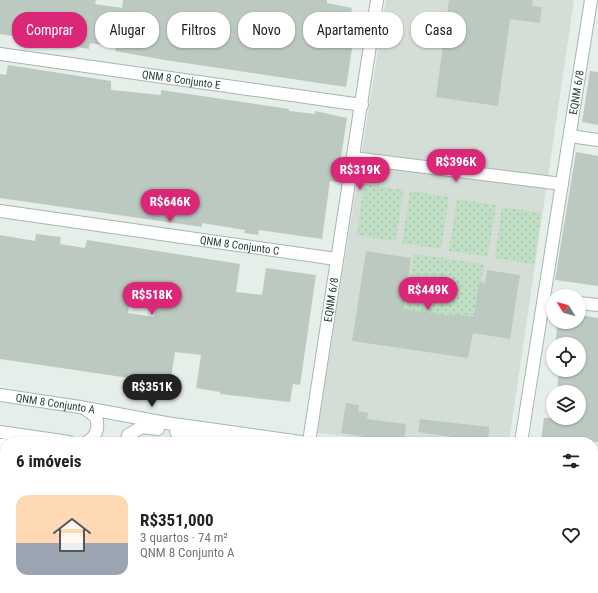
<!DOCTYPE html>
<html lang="pt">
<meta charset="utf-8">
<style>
:root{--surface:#fff;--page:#f2f2f2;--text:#222;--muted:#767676;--accent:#db2777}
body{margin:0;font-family:"Roboto Condensed",sans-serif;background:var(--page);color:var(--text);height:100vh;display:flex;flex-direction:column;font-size:15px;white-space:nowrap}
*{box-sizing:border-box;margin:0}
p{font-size:13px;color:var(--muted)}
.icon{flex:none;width:22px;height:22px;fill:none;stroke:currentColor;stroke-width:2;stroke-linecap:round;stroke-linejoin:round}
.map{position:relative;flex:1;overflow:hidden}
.sheet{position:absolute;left:0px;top:437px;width:598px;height:156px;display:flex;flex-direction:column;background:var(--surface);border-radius:16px 16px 0 0;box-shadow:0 1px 3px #0004}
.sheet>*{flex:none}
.top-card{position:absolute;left:12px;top:12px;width:574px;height:36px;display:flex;gap:8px}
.needle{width:26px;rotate:307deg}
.buttons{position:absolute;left:546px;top:289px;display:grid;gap:8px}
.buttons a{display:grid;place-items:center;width:40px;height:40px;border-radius:50%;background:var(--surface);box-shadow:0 1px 3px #0004;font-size:20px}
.price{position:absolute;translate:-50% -34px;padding:0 9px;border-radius:14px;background:var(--accent);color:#fff;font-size:13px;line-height:26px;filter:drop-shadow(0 1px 2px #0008)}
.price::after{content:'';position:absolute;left:50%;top:24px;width:12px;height:9px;margin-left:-6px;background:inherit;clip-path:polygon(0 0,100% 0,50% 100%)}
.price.current{background:#222;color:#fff}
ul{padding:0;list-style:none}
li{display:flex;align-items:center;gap:12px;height:100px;padding:0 16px}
li span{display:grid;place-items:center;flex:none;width:112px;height:80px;border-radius:12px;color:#555}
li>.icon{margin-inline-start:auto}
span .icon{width:48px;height:48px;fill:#fffc;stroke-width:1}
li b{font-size:17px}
h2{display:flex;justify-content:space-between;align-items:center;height:48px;padding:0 16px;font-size:17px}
.pill{padding:0 14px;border-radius:16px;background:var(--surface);box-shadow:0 1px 3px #0004;font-size:14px;line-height:36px}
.pill.current{background:var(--accent);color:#fff}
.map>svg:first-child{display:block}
.built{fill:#d4ded7}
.grass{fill:url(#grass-dots)}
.building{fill:#bbc9c1;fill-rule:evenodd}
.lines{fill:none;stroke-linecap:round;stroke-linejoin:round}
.street-casing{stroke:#a8b6af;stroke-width:14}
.secondary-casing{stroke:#a4baaf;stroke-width:14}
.street{stroke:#fff;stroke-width:12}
.secondary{stroke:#fff;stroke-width:12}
.labels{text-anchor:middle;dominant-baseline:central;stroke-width:3.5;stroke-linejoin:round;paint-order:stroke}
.street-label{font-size:11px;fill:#254034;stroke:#f6faf8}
</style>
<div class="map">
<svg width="598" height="593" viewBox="0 0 598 593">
<defs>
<pattern id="grass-dots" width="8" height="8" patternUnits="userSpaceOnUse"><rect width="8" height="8" fill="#bfdec3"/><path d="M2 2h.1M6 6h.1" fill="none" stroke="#a4c0a8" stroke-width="1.8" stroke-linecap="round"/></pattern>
</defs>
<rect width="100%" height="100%" fill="#e5eee9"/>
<polygon class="built" points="386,0 574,0 509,442 396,442 317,433"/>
<g class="grass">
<polygon points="364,184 403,190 396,241 357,235"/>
<polygon points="410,191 449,197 441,249 402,243"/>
<polygon points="457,199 496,205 488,256 449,251"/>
<polygon points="502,207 541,213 534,264 495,258"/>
<polygon points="414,254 484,264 476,320 405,310"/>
</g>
<g class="building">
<polygon points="0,0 96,0 95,4 122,8 123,0 327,0 327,3 352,8 349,22 356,23 346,87 165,60 115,51 116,47 90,43 89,49 0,34"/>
<polygon points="449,0 533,0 532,6 542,7 540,23 510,19 498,106 436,97"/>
<polygon points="8,65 111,81 111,90 161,95 161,90 289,109 289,111 315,114 315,111 347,118 337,182 330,181 322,239 259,230 258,235 244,233 245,230 202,223 202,227 167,222 0,198 0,74 6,75"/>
<polygon points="590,71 598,72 598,125 582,122"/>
<polygon points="576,152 598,156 598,286 555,280"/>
<path d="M36,234L61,237L60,244L85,248L87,240L240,264L236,292L262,295L266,268L316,275L300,385L293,384L290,402L220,394V392L196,388L201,355L175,352L170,384L0,359V235L35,241ZM132,286L158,289L154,317L128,313Z"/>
<polygon points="366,251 411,258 404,309 449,316 449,314 474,317 479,282 485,283 487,270 520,275 510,339 473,333 468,358 352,341"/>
<polygon points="579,315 598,318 598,442 554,442 541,440 544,418 579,418 579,392 557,392 559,370 579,370 579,344 555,344 558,322 579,322"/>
<polygon points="346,403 359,405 358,411 368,413 367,419 406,424 404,442 383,442 383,440 341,433"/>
<polygon points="420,419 489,427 488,442 418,432"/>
</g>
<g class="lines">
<defs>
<g id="street">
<path id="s1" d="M0,54L362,105"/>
<polyline points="570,136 598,140"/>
<polyline points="353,158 562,184"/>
<path id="s2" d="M0,211L336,259"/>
<polyline points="579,303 598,305"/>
<path id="s3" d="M309,442L377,0"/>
<path id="s4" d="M521,442L591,0"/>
<polyline points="285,593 286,588"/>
<polyline points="496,593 497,588"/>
</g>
<g id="secondary">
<path id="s5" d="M0,395L80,407L166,423L301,442"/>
<path d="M84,408L96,417C99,428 97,436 87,442"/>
<polyline points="0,432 69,442"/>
<polyline points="176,432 234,442"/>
<polyline points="126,442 128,435 142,427 158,429"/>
<polyline points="0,445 5,445"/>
<polyline points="593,486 598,487"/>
<polyline points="593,520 598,521"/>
<polyline points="593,532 598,533"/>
</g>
</defs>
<use href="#street" class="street-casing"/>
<use href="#secondary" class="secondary-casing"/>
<use href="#street" class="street"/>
<use href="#secondary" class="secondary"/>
</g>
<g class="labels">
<g class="street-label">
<text stroke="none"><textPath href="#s1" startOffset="183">QNM 8 Conjunto E</textPath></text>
<text stroke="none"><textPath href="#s4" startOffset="354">EQNM 6/8</textPath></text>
<text stroke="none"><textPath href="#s2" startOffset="242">QNM 8 Conjunto C</textPath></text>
<text stroke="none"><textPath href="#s3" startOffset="144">EQNM 6/8</textPath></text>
<text stroke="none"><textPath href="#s5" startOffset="56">QNM 8 Conjunto A</textPath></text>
</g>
</g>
</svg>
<div class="buttons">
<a><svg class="needle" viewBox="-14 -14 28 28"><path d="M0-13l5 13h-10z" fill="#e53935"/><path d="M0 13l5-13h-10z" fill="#767676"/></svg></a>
<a><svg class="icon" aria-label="locate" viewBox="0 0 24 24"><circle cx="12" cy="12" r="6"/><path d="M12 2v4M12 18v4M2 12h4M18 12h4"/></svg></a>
<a><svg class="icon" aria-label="layers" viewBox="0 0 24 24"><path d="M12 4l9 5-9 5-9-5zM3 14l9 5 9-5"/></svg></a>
</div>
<b class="price" style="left:456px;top:183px">R$396K</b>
<b class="price" style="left:360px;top:191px">R$319K</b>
<b class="price" style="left:170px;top:223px">R$646K</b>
<b class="price" style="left:428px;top:311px">R$449K</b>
<b class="price" style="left:152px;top:316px">R$518K</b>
<b class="price current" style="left:152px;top:408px">R$351K</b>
<div class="top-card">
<a class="pill current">Comprar</a>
<a class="pill">Alugar</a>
<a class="pill">Filtros</a>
<a class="pill">Novo</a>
<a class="pill">Apartamento</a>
<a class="pill">Casa</a>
</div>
<section class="sheet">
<h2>6 imóveis<svg class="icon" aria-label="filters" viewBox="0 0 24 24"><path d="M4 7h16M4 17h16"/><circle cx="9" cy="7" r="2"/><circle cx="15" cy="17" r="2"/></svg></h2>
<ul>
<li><span style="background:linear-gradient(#ffd9b3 60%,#9aa5b1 0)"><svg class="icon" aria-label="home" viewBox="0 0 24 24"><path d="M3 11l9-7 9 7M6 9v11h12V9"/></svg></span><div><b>R$351,000</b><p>3 quartos · 74 m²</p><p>QNM 8 Conjunto A</p></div><svg class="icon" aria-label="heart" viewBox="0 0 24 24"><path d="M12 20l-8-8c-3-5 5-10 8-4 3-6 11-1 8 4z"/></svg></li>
</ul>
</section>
</div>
